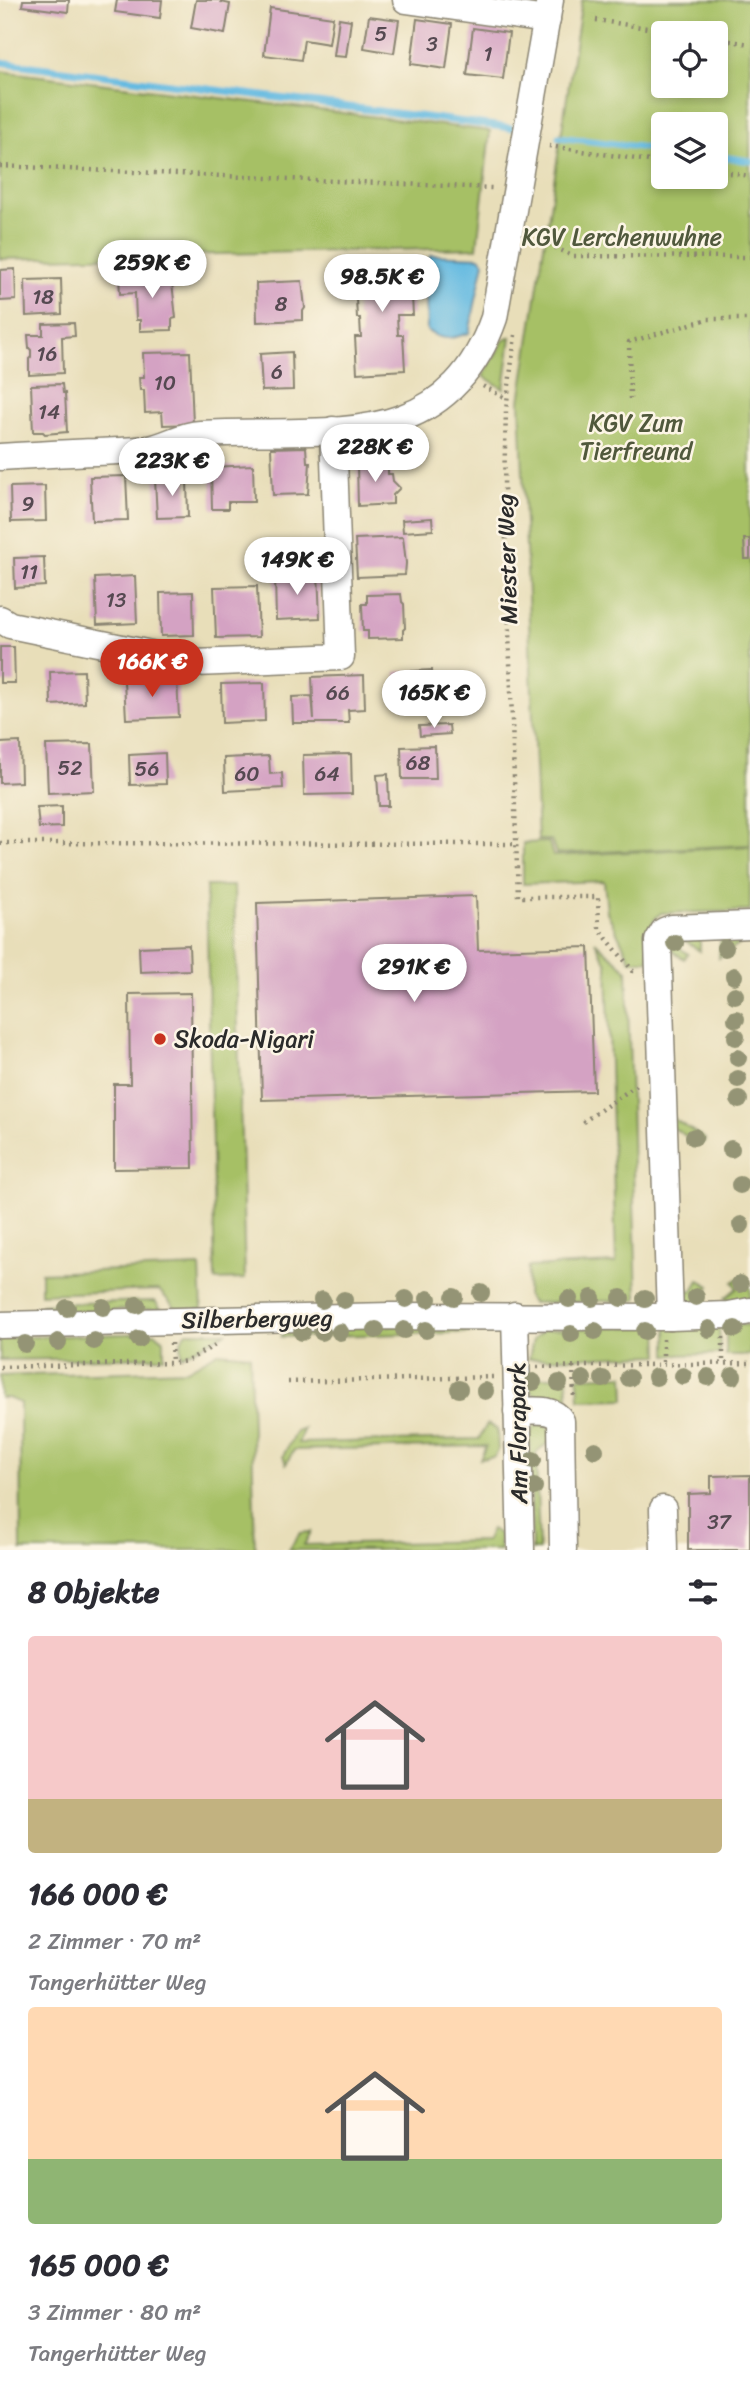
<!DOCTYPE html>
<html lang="de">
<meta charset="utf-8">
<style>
:root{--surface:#fff;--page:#f7f7f7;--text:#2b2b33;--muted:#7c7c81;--accent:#c8321e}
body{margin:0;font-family:Sriracha,sans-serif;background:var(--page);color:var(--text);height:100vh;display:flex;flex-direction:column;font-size:26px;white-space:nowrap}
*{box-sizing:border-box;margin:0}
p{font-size:23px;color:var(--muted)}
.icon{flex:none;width:38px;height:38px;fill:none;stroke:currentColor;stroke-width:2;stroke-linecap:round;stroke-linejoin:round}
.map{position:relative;height:1550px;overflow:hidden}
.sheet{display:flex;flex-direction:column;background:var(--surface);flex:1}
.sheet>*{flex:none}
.buttons{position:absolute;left:651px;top:21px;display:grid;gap:14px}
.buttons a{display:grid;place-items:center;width:77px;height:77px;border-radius:7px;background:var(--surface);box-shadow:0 4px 10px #0003;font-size:35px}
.price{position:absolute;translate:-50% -60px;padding:0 16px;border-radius:24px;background:#fff;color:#222;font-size:23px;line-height:46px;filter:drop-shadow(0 2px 4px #0008)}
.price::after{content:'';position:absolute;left:50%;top:42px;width:21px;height:16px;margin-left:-10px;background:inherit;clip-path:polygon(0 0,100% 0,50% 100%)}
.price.on{background:var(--accent);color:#fff}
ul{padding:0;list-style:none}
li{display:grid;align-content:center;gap:14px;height:371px;padding:0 28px}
li span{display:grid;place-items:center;height:217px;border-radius:7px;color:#555}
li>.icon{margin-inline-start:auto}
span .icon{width:126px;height:126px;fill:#fffc;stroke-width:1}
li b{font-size:30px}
h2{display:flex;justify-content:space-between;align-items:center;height:84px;padding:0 28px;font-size:30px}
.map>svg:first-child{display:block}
.green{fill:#a6c065;stroke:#687648;stroke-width:2;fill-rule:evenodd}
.water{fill:#64bae1;stroke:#487286;stroke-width:2}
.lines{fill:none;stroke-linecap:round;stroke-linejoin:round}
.stream{stroke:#64bae1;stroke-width:7}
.building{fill:#d4a2c3}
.minor-casing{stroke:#8a8472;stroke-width:29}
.path{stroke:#8a8472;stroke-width:4.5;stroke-dasharray:2 5;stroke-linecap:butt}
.minor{stroke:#fff;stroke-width:26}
.tree{fill:#949474}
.poi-dot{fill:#c8321e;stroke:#fcf5e5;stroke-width:2.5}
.labels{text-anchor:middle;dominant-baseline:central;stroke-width:5;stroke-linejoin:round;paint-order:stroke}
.number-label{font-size:21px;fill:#554951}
.park-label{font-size:24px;fill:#50583c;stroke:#fcf5e5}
.street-label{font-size:24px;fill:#2b2b2b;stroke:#fcf5e5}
.poi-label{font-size:24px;fill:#2b2b2b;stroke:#fcf5e5;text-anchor:start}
</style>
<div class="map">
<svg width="750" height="1550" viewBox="0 0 750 1550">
<rect width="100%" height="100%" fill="#fcf5e5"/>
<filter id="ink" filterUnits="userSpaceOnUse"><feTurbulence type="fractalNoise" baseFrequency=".0143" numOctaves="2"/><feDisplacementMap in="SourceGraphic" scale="14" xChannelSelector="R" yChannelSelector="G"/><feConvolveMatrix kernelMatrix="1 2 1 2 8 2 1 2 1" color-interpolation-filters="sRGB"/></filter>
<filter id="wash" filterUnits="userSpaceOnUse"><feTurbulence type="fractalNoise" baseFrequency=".00686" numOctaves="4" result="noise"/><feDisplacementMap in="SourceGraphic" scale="28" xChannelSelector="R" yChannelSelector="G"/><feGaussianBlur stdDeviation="1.57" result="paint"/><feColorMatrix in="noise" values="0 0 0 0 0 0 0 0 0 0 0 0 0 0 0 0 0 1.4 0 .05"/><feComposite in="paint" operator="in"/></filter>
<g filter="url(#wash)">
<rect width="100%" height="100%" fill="#e8deb9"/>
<g class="green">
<path d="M582,0H750V845L556,854L551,840H538L520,401ZM663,33H716V86H663ZM663,124H716V177H663Z"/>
<polygon points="0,71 490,131 477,248 0,259"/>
<polygon points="511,337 504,389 483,376 504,340"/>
<path d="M549,842L553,856L750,846V911L661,913C646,924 648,944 649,960L631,961L607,912L604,881L523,884V843Z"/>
<polygon points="206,886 234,886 245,1279 215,1280"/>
<polygon points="696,934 700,941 700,951 684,940 680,948 688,954 684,959 667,947 669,939"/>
<polygon points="723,937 750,937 719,958 720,942"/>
<polygon points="595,941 627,970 637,1300 532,1303 527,1296 528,1267 616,1263 607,964"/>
<polygon points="671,1117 705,1139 705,1141 698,1144 672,1127"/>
<polygon points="200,1267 202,1309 176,1309 159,1290 41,1294 41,1273"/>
<polygon points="741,1277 750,1289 750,1305 733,1309 725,1298 737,1288 733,1282"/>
<polygon points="699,1280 710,1286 703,1301 680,1304 675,1283 692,1292"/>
<polygon points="155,1301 161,1309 45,1312 41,1304"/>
<polygon points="490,1324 493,1332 281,1337 285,1328"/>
<polygon points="719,1324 720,1354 667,1355 667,1326"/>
<rect x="726" y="1325" width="24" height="30"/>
<polygon points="658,1326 659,1355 529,1359 533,1339 544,1330"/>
<polygon points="187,1332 227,1332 182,1356 181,1340"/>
<polygon points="156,1333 164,1340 164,1357 0,1360 0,1338"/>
<polygon points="218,1352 250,1355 255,1550 21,1550 20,1403 8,1398 0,1398 0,1376 187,1370"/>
<polygon points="624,1375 625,1399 579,1400 578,1377"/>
<polygon points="529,1377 567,1377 568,1399 540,1400 529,1389"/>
<polygon points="487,1424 497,1429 498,1451 494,1457 480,1459 486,1446 294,1450 286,1464 283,1456 296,1431 304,1428 298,1443 479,1439"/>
<path d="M541,1424C551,1425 551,1431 552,1440L536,1453L539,1550H532L530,1434L535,1426Z"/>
<polygon points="491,1529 499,1534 500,1550 289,1550 300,1533 311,1532 304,1545 486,1541"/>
</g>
<path class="water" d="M431,255L480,257L484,262L469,333C452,339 442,341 427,331L425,264Z"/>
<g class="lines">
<g class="stream">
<polyline points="0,62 511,128"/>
<polyline points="559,137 663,150"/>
<polyline points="716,156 750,161"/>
</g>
</g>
<g id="blocks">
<g class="building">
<polygon points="23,0 69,0 68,12 22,6"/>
<polygon points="117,0 162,0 160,18 115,12"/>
<polygon points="196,0 221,0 221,2 230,4 225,34 191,28"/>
<polygon points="270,8 333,17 329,44 304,40 301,60 264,55"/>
<polygon points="369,16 399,20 394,53 364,48"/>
<polygon points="339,18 351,20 346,57 334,56"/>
<polygon points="417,19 452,24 446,69 411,64"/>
<polygon points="473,28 509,33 503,79 467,75"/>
<polygon points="410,259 413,315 397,315 398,335 403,335 405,370 357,373 355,337 361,337 360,318 357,318 356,298 360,294 359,284 356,282 355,261"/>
<polygon points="15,269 16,300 0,301 0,270"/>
<polygon points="171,274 176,318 172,319 172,330 140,331 140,320 136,320 135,293 120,294 119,277"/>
<polygon points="61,279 62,314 26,316 25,280"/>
<polygon points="302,281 305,308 303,311 303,320 257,322 256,283"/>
<polygon points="74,323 75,336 62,337 63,373 29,375 29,359 31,357 31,350 29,348 28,335 43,335 43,324"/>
<polygon points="190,352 193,424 163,425 162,412 145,413 144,390 140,390 139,377 144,377 143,353"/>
<polygon points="292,352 293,390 262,391 260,354"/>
<polygon points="62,384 63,393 65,393 67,432 45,434 43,432 33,432 31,385"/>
<polygon points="306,447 307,462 310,462 308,494 273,495 271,448"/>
<polygon points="388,462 388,474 392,474 393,481 400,488 393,495 393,504 358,506 357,463"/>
<polygon points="253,465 254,502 228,502 228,509 212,509 211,467"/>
<polygon points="126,476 128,520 92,521 90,477"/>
<polygon points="187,478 188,517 157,518 155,479"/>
<polygon points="45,486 46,521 11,522 10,487"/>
<polygon points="432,518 433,530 403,532 402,520"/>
<polygon points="403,537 406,563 405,575 357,577 355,539"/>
<polygon points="744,539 750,539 750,559 745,559"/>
<polygon points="44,557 45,586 15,588 14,558"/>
<polygon points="318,573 320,618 276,620 275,575"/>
<polygon points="135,576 137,623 97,625 95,578"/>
<polygon points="257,586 259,637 216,638 214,587"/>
<polygon points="193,592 194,635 161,636 160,593"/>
<polygon points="401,594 402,602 404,604 405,628 403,630 403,638 368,639 368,631 363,631 362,604 367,604 367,595"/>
<polygon points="0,647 14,647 15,683 0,683"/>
<polygon points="432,670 434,703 398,705 396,672"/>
<polygon points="84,671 85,703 51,705 50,672"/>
<polygon points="364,675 365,709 348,710 349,723 293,723 292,697 312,696 314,719 312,677"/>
<polygon points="177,679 179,717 126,719 124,681"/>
<polygon points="264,683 265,721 222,723 221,684"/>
<polygon points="449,725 450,734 420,736 419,726"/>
<polygon points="20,742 21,782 0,783 0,743"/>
<polygon points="92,744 94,791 48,793 46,745"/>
<polygon points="435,746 436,779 402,779 401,747"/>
<polygon points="165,753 166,784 130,785 129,755"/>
<polygon points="351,754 352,794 304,795 303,755"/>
<polygon points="269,756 270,774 282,773 283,788 225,791 224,758"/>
<polygon points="388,774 389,806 379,806 377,775"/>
<polygon points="62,806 62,827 39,828 37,807"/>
<polygon points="476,896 478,950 589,947 594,1091 262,1100 257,903"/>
<polygon points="189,945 190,970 140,972 139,947"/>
<polygon points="191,993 193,1168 114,1169 114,1084 130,1084 129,994"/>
<polygon points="750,1475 750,1550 688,1550 688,1494 711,1493 711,1476"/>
</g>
</g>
</g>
<g filter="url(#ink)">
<use href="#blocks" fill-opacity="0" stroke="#8a8472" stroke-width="2"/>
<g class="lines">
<defs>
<g id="minor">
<polyline points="406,0 547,20"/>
<path d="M0,457C32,455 64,453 96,452C113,451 131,451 149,449C166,446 181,435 200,434C318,426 445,459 494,318L550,0"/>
<polyline points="0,619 10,625 195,663 341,657 333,430"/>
<polyline points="515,1315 521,1550"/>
<polyline points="670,1317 658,941 664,931 672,928 750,925"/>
<polyline points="0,1325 391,1316 670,1317 729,1315 750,1311"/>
<path d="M517,1411C532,1411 553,1407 561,1421L563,1550"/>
<polyline points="663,1509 664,1550"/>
</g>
</defs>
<use href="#minor" class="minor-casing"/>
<g class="path">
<polyline points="596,20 679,33"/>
<polyline points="716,39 750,44"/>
<polyline points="549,146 663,163"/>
<polyline points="0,166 492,188"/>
<polyline points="716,171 750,176"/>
<polyline points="549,244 572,256 750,257"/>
<polyline points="515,335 506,410 504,485 518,897 598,897 599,929 633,971 636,971"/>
<polyline points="483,386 507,399"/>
<polyline points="630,399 629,342 708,319 750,319"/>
<polyline points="0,843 518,844"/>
<polyline points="583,1122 640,1083"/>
<polyline points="723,1337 723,1363"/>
<polyline points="663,1339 663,1364"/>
<polyline points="171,1343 172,1363"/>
<polyline points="573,1366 574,1399"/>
<polyline points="0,1367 172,1363 187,1361 215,1345"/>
<polyline points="537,1367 750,1363"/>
<polyline points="288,1382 493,1377"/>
</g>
<use href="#minor" class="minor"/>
</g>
<g class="tree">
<circle cx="675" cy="943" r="9"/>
<circle cx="725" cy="948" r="9"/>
<circle cx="734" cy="976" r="9"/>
<circle cx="735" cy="995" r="9"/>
<circle cx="736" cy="1019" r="9"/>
<circle cx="736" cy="1037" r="9"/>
<circle cx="738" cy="1058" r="9"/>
<circle cx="738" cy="1079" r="9"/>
<circle cx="739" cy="1100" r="9"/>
<circle cx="694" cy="1137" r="9"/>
<circle cx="731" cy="1149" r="9"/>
<circle cx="740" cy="1185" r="9"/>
<circle cx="741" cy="1225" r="9"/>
<circle cx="740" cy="1284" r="9"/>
<circle cx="481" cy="1293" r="9"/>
<circle cx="454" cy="1297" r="9"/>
<circle cx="696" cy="1297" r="9"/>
<circle cx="592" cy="1298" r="9"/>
<circle cx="621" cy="1298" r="9"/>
<circle cx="406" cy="1299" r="9"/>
<circle cx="428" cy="1299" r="9"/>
<circle cx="569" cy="1299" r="9"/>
<circle cx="645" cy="1299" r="9"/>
<circle cx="322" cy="1300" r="9"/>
<circle cx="344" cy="1300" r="9"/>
<circle cx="137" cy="1305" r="9"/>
<circle cx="103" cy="1307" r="9"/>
<circle cx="67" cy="1308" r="9"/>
<circle cx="709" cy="1329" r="9"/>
<circle cx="735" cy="1329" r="9"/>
<circle cx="376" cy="1330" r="9"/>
<circle cx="404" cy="1330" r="9"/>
<circle cx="426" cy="1330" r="9"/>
<circle cx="595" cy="1331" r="9"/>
<circle cx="645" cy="1331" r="9"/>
<circle cx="302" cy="1332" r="9"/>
<circle cx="322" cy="1332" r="9"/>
<circle cx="340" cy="1332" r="9"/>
<circle cx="571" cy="1334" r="9"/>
<circle cx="139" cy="1339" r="9"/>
<circle cx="94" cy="1341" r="9"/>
<circle cx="58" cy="1342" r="9"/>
<circle cx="25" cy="1344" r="9"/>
<circle cx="683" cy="1376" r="9"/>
<circle cx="733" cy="1376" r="9"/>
<circle cx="656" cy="1377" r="9"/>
<circle cx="708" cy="1377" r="9"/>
<circle cx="629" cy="1378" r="9"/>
<circle cx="583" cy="1379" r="9"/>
<circle cx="603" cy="1379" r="9"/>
<circle cx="533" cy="1382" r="9"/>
<circle cx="559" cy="1383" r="9"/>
<circle cx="459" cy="1389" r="9"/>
<circle cx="485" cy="1391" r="9"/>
<circle cx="595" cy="1450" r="9"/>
<circle cx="533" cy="1460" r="9"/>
<circle cx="534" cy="1487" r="9"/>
</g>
</g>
<circle class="poi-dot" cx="160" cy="1039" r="7"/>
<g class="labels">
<g class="number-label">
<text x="381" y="34">5</text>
<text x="432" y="44">3</text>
<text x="488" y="54">1</text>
<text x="43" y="297">18</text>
<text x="281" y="304">8</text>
<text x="47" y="354">16</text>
<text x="277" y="372">6</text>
<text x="165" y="383">10</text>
<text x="49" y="412">14</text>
<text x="28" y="504">9</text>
<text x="29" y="572">11</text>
<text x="116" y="600">13</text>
<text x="338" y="693">66</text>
<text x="418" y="763">68</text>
<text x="70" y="768">52</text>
<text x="147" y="769">56</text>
<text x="247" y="774">60</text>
<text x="327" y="774">64</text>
<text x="719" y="1522">37</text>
</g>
<g class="park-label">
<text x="622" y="237">KGV Lerchenwuhne</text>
<text x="636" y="423">KGV Zum<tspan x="636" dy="28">Tierfreund</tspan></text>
</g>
<g class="street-label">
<text transform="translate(507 559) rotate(-92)">Miester Weg</text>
<text transform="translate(257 1319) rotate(-1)">Silberbergweg</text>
<text transform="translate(518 1433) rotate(-91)">Am Florapark</text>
</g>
<g class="poi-label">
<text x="174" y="1039">Skoda-Nigari</text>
</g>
</g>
</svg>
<div class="buttons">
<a><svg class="icon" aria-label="locate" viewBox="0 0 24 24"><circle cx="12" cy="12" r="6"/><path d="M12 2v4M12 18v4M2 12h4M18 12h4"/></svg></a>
<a><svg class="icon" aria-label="layers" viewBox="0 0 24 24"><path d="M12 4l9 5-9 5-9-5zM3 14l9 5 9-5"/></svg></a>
</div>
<b class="price" style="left:152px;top:300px">259K €</b>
<b class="price" style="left:382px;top:314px">98.5K €</b>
<b class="price" style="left:375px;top:484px">228K €</b>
<b class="price" style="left:172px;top:498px">223K €</b>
<b class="price" style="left:297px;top:597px">149K €</b>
<b class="price on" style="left:152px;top:699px">166K €</b>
<b class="price" style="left:434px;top:730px">165K €</b>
<b class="price" style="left:414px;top:1004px">291K €</b>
</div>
<section class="sheet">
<h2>8 Objekte<svg class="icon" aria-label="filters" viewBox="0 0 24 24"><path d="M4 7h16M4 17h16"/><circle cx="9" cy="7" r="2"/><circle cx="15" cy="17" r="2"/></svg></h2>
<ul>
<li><span style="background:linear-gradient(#f6c9c9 75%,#c2b280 0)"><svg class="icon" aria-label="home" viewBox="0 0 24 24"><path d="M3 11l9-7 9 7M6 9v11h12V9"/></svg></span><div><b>166 000 €</b><p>2 Zimmer · 70 m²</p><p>Tangerhütter Weg</p></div></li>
<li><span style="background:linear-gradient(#ffd9b3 70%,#8fb573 0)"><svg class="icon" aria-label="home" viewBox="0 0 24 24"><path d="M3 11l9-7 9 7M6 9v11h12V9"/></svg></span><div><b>165 000 €</b><p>3 Zimmer · 80 m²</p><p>Tangerhütter Weg</p></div></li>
</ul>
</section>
